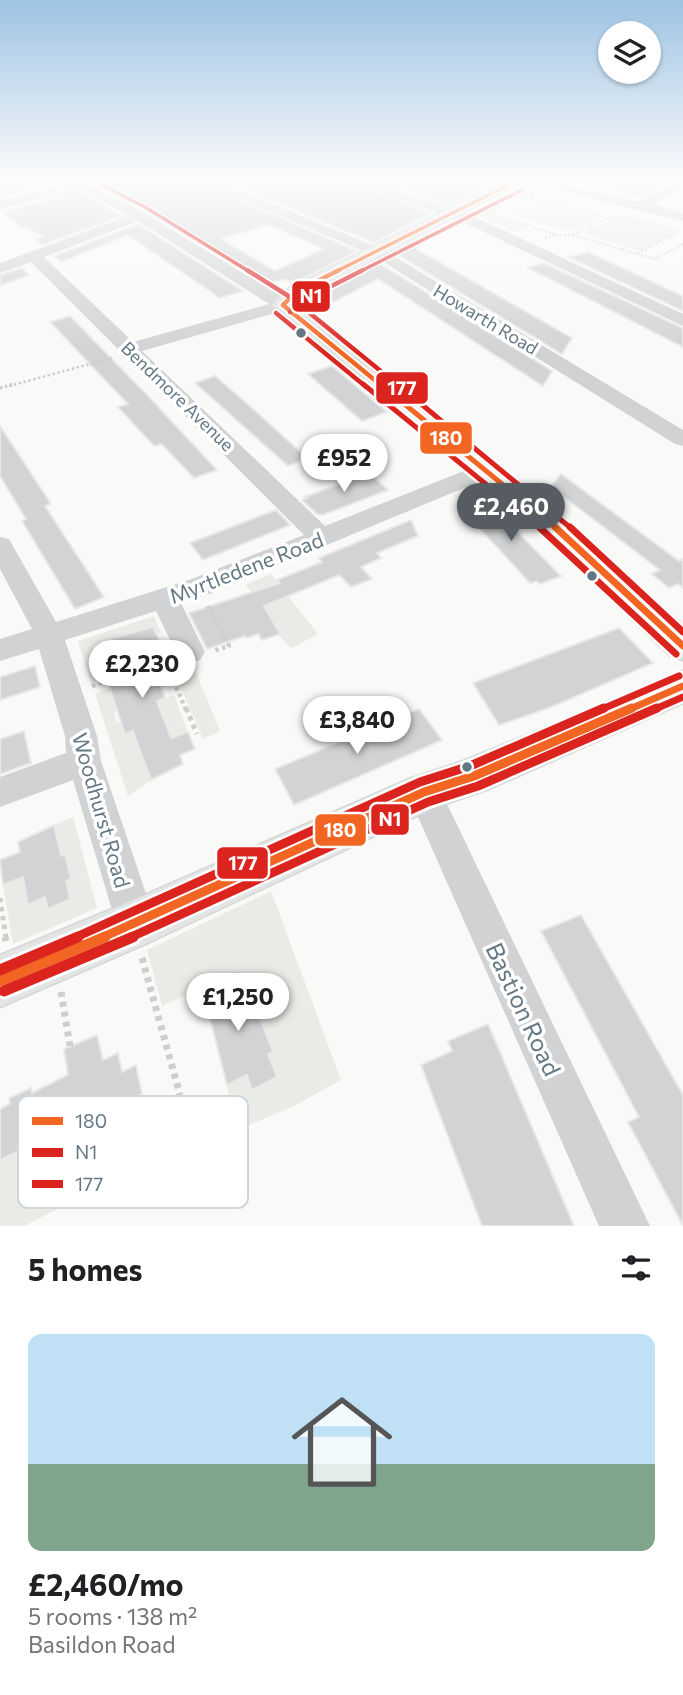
<!DOCTYPE html>
<meta charset="utf-8">
<style>
:root{--surface:#fff;--page:#f6f6f6;--text:#202124;--muted:#757577;--line:#e0e0e0;--accent:#565c62}
body{margin:0;font-family:Commissioner,sans-serif;background:var(--page);color:var(--text);height:100vh;display:flex;flex-direction:column;font-size:26px;white-space:nowrap}
*{box-sizing:border-box;margin:0}
p{font-size:23px;color:var(--muted)}
.icon{flex:none;width:38px;height:38px;fill:none;stroke:currentColor;stroke-width:2;stroke-linecap:round;stroke-linejoin:round}
.map{position:relative;height:1226px;overflow:hidden}
.drawer{display:flex;flex-direction:column;background:var(--surface);flex:1}
.drawer>*{flex:none}
.controls{position:absolute;left:598px;top:21px;display:grid;gap:14px}
.controls a{display:grid;place-items:center;width:63px;height:63px;border-radius:50%;background:var(--surface);box-shadow:0 2px 5px #0004;font-size:35px}
.price{position:absolute;translate:-50% -60px;padding:0 16px;border-radius:24px;background:#fff;color:#222;font-size:23px;line-height:46px;filter:drop-shadow(0 2px 4px #0008)}
.price::after{content:'';position:absolute;left:50%;top:42px;width:21px;height:16px;margin-left:-10px;background:inherit;clip-path:polygon(0 0,100% 0,50% 100%)}
.price.active{background:var(--accent);color:#fff}
ul{padding:0;list-style:none}
li{display:grid;align-content:center;gap:14px;height:371px;padding:0 28px}
li+li{border-top:2px solid var(--line)}
li span{display:grid;place-items:center;height:217px;border-radius:14px;color:#555}
li>.icon{margin-inline-start:auto}
span .icon{width:126px;height:126px;fill:#fffc;stroke-width:1}
li b{font-size:30px}
h2{display:flex;justify-content:space-between;align-items:center;height:84px;padding:0 28px;font-size:30px}
.map>svg:first-child{display:block}
.green{fill:#e9ece6}
.building{fill:#d1d3d4;stroke:#e8e8e8;stroke-width:2;fill-rule:evenodd}
.lines{fill:none;stroke-linecap:round;stroke-linejoin:round}
.major-casing{stroke:#d5d6d6;stroke-width:3}
.path-far5{stroke:#cececf;stroke-width:2;stroke-dasharray:2 2;stroke-linecap:butt}
.path-far4{stroke:#cececf;stroke-width:2.5;stroke-dasharray:2.5 2.5;stroke-linecap:butt}
.path-far3{stroke:#cececf;stroke-width:3.5;stroke-dasharray:2.5 2.5;stroke-linecap:butt}
.path-far2{stroke:#cececf;stroke-width:4.5;stroke-dasharray:3.5 3.5;stroke-linecap:butt}
.path-far1{stroke:#cececf;stroke-width:5;stroke-dasharray:4.5 4.5;stroke-linecap:butt}
.path{stroke:#cececf;stroke-width:7;stroke-dasharray:5 5;stroke-linecap:butt}
.minor{fill:#d1d2d3;fill-rule:evenodd}
.major{fill:#e3e4e4;fill-rule:evenodd}
.bus-1-far5-casing{stroke:#fff;stroke-width:6}
.bus-1-far4-casing{stroke:#fff;stroke-width:8}
.bus-1-far3-casing{stroke:#fff;stroke-width:10}
.bus-1-far2-casing{stroke:#fff;stroke-width:12}
.bus-1-far1-casing{stroke:#fff;stroke-width:14}
.bus-1-casing{stroke:#fff;stroke-width:17}
.bus-2-far5-casing{stroke:#fff;stroke-width:6}
.bus-2-far4-casing{stroke:#fff;stroke-width:8}
.bus-2-far3-casing{stroke:#fff;stroke-width:10}
.bus-2-far2-casing{stroke:#fff;stroke-width:12}
.bus-2-far1-casing{stroke:#fff;stroke-width:14}
.bus-2-casing{stroke:#fff;stroke-width:17}
.bus-3-far5-casing{stroke:#fff;stroke-width:6}
.bus-3-far4-casing{stroke:#fff;stroke-width:8}
.bus-3-far3-casing{stroke:#fff;stroke-width:10}
.bus-3-far2-casing{stroke:#fff;stroke-width:12}
.bus-3-far1-casing{stroke:#fff;stroke-width:14}
.bus-3-casing{stroke:#fff;stroke-width:17}
.bus-1-far5{stroke:#f26522;stroke-width:3.5}
.bus-1-far4{stroke:#f26522;stroke-width:4.5}
.bus-1-far3{stroke:#f26522;stroke-width:5}
.bus-1-far2{stroke:#f26522;stroke-width:7}
.bus-1-far1{stroke:#f26522;stroke-width:9}
.bus-1{stroke:#f26522;stroke-width:11}
.bus-2-far5{stroke:#dc241f;stroke-width:3.5}
.bus-2-far4{stroke:#dc241f;stroke-width:4.5}
.bus-2-far3{stroke:#dc241f;stroke-width:5}
.bus-2-far2{stroke:#dc241f;stroke-width:7}
.bus-2-far1{stroke:#dc241f;stroke-width:9}
.bus-2{stroke:#dc241f;stroke-width:11}
.bus-3-far5{stroke:#dc241f;stroke-width:3.5}
.bus-3-far4{stroke:#dc241f;stroke-width:4.5}
.bus-3-far3{stroke:#dc241f;stroke-width:5}
.bus-3-far2{stroke:#dc241f;stroke-width:7}
.bus-3-far1{stroke:#dc241f;stroke-width:9}
.bus-3{stroke:#dc241f;stroke-width:11}
.bus-dot{fill:#637884;stroke:#fff;stroke-width:2.5}
.labels{text-anchor:middle;dominant-baseline:central;stroke-width:7;stroke-linejoin:round;paint-order:stroke}
.far-street-label{font-size:18px;fill:#637884;stroke:#fff}
.street-label{font-size:21px;fill:#637884;stroke:#fff}
.near-street-label{font-size:24px;fill:#637884;stroke:#fff}
.key{fill:#fff;stroke:#d0d6da;stroke-width:2}
.key-label{font-size:19px;fill:#637884}
.line-badge{stroke:#fff;stroke-width:2.5}
.badge-label{font-size:19px;text-anchor:middle;font-weight:bold;fill:#fff}
</style>
<div class="map">
<svg width="683" height="1226" viewBox="0 0 683 1226">
<rect width="100%" height="100%" fill="#f9f9f8"/>
<g class="green">
<path d="M528,185L580,195C568,201 559,194 546,194C532,193 520,199 506,197Z"/>
<polygon points="550,198 606,215 567,231 511,214"/>
<polygon points="498,200 507,203 495,214 529,226 515,232 472,213"/>
<polygon points="623,215 628,215 680,230 640,251 582,233"/>
<path d="M271,574L318,634L292,648C267,627 266,606 245,585Z"/>
<polygon points="154,616 161,633 131,637 128,633 93,648 96,658 104,655 109,677 91,683 78,641"/>
<polygon points="192,663 220,731 203,739 173,670"/>
<polygon points="110,688 117,711 114,712 117,723 121,722 125,734 133,731 151,780 128,796 95,694"/>
<polygon points="174,695 188,732 166,740 164,731 168,729 164,720 144,705"/>
<polygon points="73,817 97,908 13,944 3,885 29,874 31,884 25,886 28,905 45,897 48,908 70,899 66,881 71,878 66,854 61,856 54,825"/>
<polygon points="271,891 341,1080 292,1107 232,1132 227,1085 247,1075 252,1090 276,1077 268,1054 273,1051 265,1032 254,1016 260,1012 255,997 247,1000 237,972 162,1006 147,950"/>
<polygon points="142,1094 163,1156 24,1226 0,1226 0,1161"/>
</g>
<g class="building">
<polygon points="0,181 61,181 122,216 42,245 35,239 44,236 18,225 3,212 61,196 62,185 55,183 0,198"/>
<path d="M88,181H197L357,251L294,283L284,279L266,284L145,211ZM267,225L278,229L324,249L275,271L221,239Z"/>
<polygon points="225,181 348,181 430,213 374,243"/>
<polygon points="378,181 496,181 447,205"/>
<polygon points="604,181 650,181 666,186 640,198 603,188"/>
<polygon points="138,224 243,291 220,298 128,235 61,262 54,256"/>
<polygon points="414,241 418,250 572,338 562,354 393,252"/>
<polygon points="588,252 683,296 683,311 568,257"/>
<polygon points="376,261 552,371 543,386 378,279 320,309 311,295"/>
<polygon points="544,263 683,328 683,347 528,268"/>
<polygon points="22,268 29,275 0,286 0,275"/>
<polygon points="70,316 146,394 217,470 194,478 162,444 154,446 118,407 128,404 50,322"/>
<polygon points="332,366 387,412 362,421 308,374"/>
<polygon points="215,376 251,407 307,458 288,466 195,383"/>
<polygon points="0,426 51,504 45,506 104,597 75,609 22,521 26,519 0,476"/>
<polygon points="369,473 388,490 323,515 317,514 302,500 307,498 305,497"/>
<polygon points="561,474 679,561 683,559 683,588 678,584 669,588 652,574 660,570 551,487"/>
<polygon points="486,500 561,576 540,584 537,581 530,583 461,508"/>
<polygon points="276,510 290,525 203,560 190,543"/>
<polygon points="411,520 418,536 377,553 381,558 361,567 372,579 351,587 339,575 264,606 280,634 262,640 258,634 246,638 245,636 207,649 189,613 280,583 277,580 322,562 319,558"/>
<polygon points="153,627 161,645 148,652 165,698 157,701 171,738 188,732 195,749 180,755 183,764 151,780 133,731 125,734 96,647 108,643 107,640"/>
<polygon points="619,628 653,663 549,708 499,725 473,683"/>
<polygon points="35,666 40,687 0,700 0,677"/>
<polygon points="419,709 442,740 294,805 275,769"/>
<polygon points="24,731 31,763 0,774 0,739"/>
<polygon points="54,825 61,856 65,854 71,879 66,881 70,899 48,909 45,897 28,905 23,877 3,885 0,860 20,852 18,842"/>
<polygon points="581,915 683,1095 683,1226 628,1122 639,1117 541,931"/>
<polygon points="237,971 247,1000 252,998 273,1052 268,1054 277,1077 252,1090 247,1075 227,1085 209,1015 204,1018 197,996 219,987 217,980"/>
<polygon points="488,1024 574,1226 482,1226 421,1065 452,1051 448,1041"/>
<polygon points="97,1035 103,1060 118,1053 122,1072 136,1065 142,1094 64,1133 63,1129 0,1160 0,1109 10,1104 9,1098 31,1088 32,1093 68,1075 64,1049"/>
</g>
<g class="lines">
<defs>
<g id="major">
<polygon points="504,181 524,181 303,296 295,304 559,514 683,625 683,660 670,656 537,528 272,305 289,288"/>
<polygon points="683,671 683,703 489,789 436,807 150,942 0,1007 0,955 117,907 409,779 466,760"/>
</g>
</defs>
<use href="#major" class="major-casing"/>
<g class="path-far5">
<polyline points="1,181 12,186"/>
<polyline points="515,201 534,196"/>
<polyline points="515,221 557,235"/>
<polyline points="572,235 655,259 683,244"/>
<polyline points="545,239 553,235 571,235 615,215"/>
<polyline points="638,253 678,232"/>
</g>
<polyline class="path-far4" points="9,386 112,358"/>
<polyline class="path-far3" points="0,388 15,384"/>
<g class="path-far2">
<polyline points="208,606 229,646 213,651"/>
<polyline points="168,668 186,710"/>
<polyline points="92,686 165,661 168,668 172,666"/>
</g>
<g class="path-far1">
<polyline points="186,708 197,734"/>
<polyline points="0,898 6,938"/>
</g>
<g class="path">
<polyline points="5,937 6,941"/>
<polyline points="142,958 180,1095"/>
<polyline points="61,992 70,1046"/>
</g>
<g class="minor">
<path d="M64,181H81L144,213L289,301L291,305L289,309L142,351L325,526L479,465H495L498,470L495,475L209,594L181,603L205,652L200,660L190,663L180,660L156,611L65,640L97,736L101,761L156,923L150,937L136,943L122,937L116,923L73,780L0,807V777L66,753L65,736L39,649L0,661V639L32,629L0,569V537L9,539L56,622L189,580L304,535L31,262L0,273V263L128,216ZM138,221L269,304L133,342L44,257Z"/>
<polygon points="199,181 217,181 382,249 683,430 683,446 675,444 372,255"/>
<polygon points="350,181 369,181 475,217 683,314 683,326 465,223"/>
<polygon points="521,181 547,181 639,201 680,182 683,183 683,189 653,204 683,213 683,221"/>
<polygon points="56,186 60,187 60,193 0,209 0,201"/>
<polygon points="424,777 436,781 650,1226 599,1226 407,792 412,781"/>
</g>
<use href="#major" class="major"/>
<defs>
<polyline id="bus-1-far5" points="335,272 516,181"/>
<g id="bus-1-far4">
<polyline points="283,305 382,386"/>
<polyline points="283,305 296,292 339,270"/>
</g>
<polyline id="bus-1-far3" points="380,384 557,529"/>
<g id="bus-1-far2">
<polyline points="555,527 683,646"/>
<polyline points="628,710 683,686"/>
</g>
<polyline id="bus-1-far1" points="101,938 424,792 474,776 632,708"/>
<polyline id="bus-1" points="0,981 105,937"/>
<polyline id="bus-2-far5" points="359,272 522,190"/>
<g id="bus-2-far4">
<polyline points="290,312 302,301 363,270"/>
<polyline points="276,313 365,386"/>
</g>
<polyline id="bus-2-far3" points="363,384 541,529"/>
<g id="bus-2-far2">
<polyline points="539,527 676,654"/>
<polyline points="653,710 683,697"/>
</g>
<polyline id="bus-2-far1" points="129,938 428,802 478,786 657,708"/>
<polyline id="bus-2" points="4,991 133,937"/>
<polyline id="bus-3-far5" points="94,181 145,207 250,272"/>
<polyline id="bus-3-far4" points="247,270 290,297 399,386"/>
<polyline id="bus-3-far3" points="397,384 572,529"/>
<g id="bus-3-far2">
<polyline points="570,527 683,632"/>
<polyline points="600,710 679,676"/>
</g>
<polyline id="bus-3-far1" points="74,938 420,782 470,766 604,708"/>
<polyline id="bus-3" points="0,970 78,937"/>
</defs>
<use href="#bus-1-far5" class="bus-1-far5-casing"/>
<use href="#bus-1-far4" class="bus-1-far4-casing"/>
<use href="#bus-1-far3" class="bus-1-far3-casing"/>
<use href="#bus-1-far2" class="bus-1-far2-casing"/>
<use href="#bus-1-far1" class="bus-1-far1-casing"/>
<use href="#bus-1" class="bus-1-casing"/>
<use href="#bus-2-far5" class="bus-2-far5-casing"/>
<use href="#bus-2-far4" class="bus-2-far4-casing"/>
<use href="#bus-2-far3" class="bus-2-far3-casing"/>
<use href="#bus-2-far2" class="bus-2-far2-casing"/>
<use href="#bus-2-far1" class="bus-2-far1-casing"/>
<use href="#bus-2" class="bus-2-casing"/>
<use href="#bus-3-far5" class="bus-3-far5-casing"/>
<use href="#bus-3-far4" class="bus-3-far4-casing"/>
<use href="#bus-3-far3" class="bus-3-far3-casing"/>
<use href="#bus-3-far2" class="bus-3-far2-casing"/>
<use href="#bus-3-far1" class="bus-3-far1-casing"/>
<use href="#bus-3" class="bus-3-casing"/>
<use href="#bus-1-far5" class="bus-1-far5"/>
<use href="#bus-1-far4" class="bus-1-far4"/>
<use href="#bus-1-far3" class="bus-1-far3"/>
<use href="#bus-1-far2" class="bus-1-far2"/>
<use href="#bus-1-far1" class="bus-1-far1"/>
<use href="#bus-1" class="bus-1"/>
<use href="#bus-2-far5" class="bus-2-far5"/>
<use href="#bus-2-far4" class="bus-2-far4"/>
<use href="#bus-2-far3" class="bus-2-far3"/>
<use href="#bus-2-far2" class="bus-2-far2"/>
<use href="#bus-2-far1" class="bus-2-far1"/>
<use href="#bus-2" class="bus-2"/>
<use href="#bus-3-far5" class="bus-3-far5"/>
<use href="#bus-3-far4" class="bus-3-far4"/>
<use href="#bus-3-far3" class="bus-3-far3"/>
<use href="#bus-3-far2" class="bus-3-far2"/>
<use href="#bus-3-far1" class="bus-3-far1"/>
<use href="#bus-3" class="bus-3"/>
</g>
<linearGradient id="sky" x2="0" y2="1"><stop stop-color="#9ec3e3"/><stop offset="0.51" stop-color="#fcfcfc"/><stop offset="1" stop-color="#fcfcfc" stop-opacity="0"/></linearGradient>
<rect width="683" height="353" fill="url(#sky)"/>
<g class="bus-dot">
<circle cx="301" cy="333" r="6"/>
<circle cx="592" cy="576" r="6"/>
<circle cx="467" cy="767" r="6"/>
</g>
<g class="labels">
<g class="far-street-label">
<text transform="translate(486 319) rotate(31)">Howarth Road</text>
<text transform="translate(178 396) rotate(44)">Bendmore Avenue</text>
</g>
<g class="street-label">
<text transform="translate(246 567) rotate(-21)">Myrtledene Road</text>
<text transform="translate(102 810) rotate(74)">Woodhurst Road</text>
</g>
<g class="near-street-label">
<text transform="translate(524 1009) rotate(65)">Bastion Road</text>
</g>
</g>
<rect x="18" y="1096" width="230" height="112" rx="10" class="key"/>
<rect x="32" y="1117" width="31" height="8" fill="#f26522"/>
<rect x="32" y="1148" width="31" height="9" fill="#dc241f"/>
<rect x="32" y="1180" width="31" height="8" fill="#dc241f"/>
<g class="key-label">
<text x="75" y="1128">180</text>
<text x="75" y="1159">N1</text>
<text x="75" y="1191">177</text>
</g>
<g class="line-badge">
<rect x="291" y="280" width="40" height="33" rx="7" fill="#dc241f"/>
<rect x="375" y="371" width="54" height="34" rx="7" fill="#dc241f"/>
<rect x="419" y="421" width="54" height="34" rx="7" fill="#f26522"/>
<rect x="370" y="803" width="40" height="33" rx="7" fill="#dc241f"/>
<rect x="314" y="813" width="53" height="34" rx="7" fill="#f26522"/>
<rect x="216" y="846" width="53" height="34" rx="7" fill="#dc241f"/>
</g>
<g class="badge-label">
<text x="311" y="303">N1</text>
<text x="402" y="395">177</text>
<text x="446" y="445">180</text>
<text x="390" y="826">N1</text>
<text x="340" y="837">180</text>
<text x="243" y="870">177</text>
</g>
</svg>
<div class="controls">
<a><svg class="icon" aria-label="layers" viewBox="0 0 24 24"><path d="M12 4l9 5-9 5-9-5zM3 14l9 5 9-5"/></svg></a>
</div>
<b class="price" style="left:344px;top:494px">£952</b>
<b class="price active" style="left:511px;top:543px">£2,460</b>
<b class="price" style="left:142px;top:700px">£2,230</b>
<b class="price" style="left:357px;top:756px">£3,840</b>
<b class="price" style="left:238px;top:1033px">£1,250</b>
</div>
<section class="drawer">
<h2>5 homes<svg class="icon" aria-label="filters" viewBox="0 0 24 24"><path d="M4 7h16M4 17h16"/><circle cx="9" cy="7" r="2"/><circle cx="15" cy="17" r="2"/></svg></h2>
<ul>
<li><span style="background:linear-gradient(#bfe0f5 60%,#7fa58c 0)"><svg class="icon" aria-label="home" viewBox="0 0 24 24"><path d="M3 11l9-7 9 7M6 9v11h12V9"/></svg></span><div><b>£2,460/mo</b><p>5 rooms · 138 m²</p><p>Basildon Road</p></div></li>
</ul>
</section>
